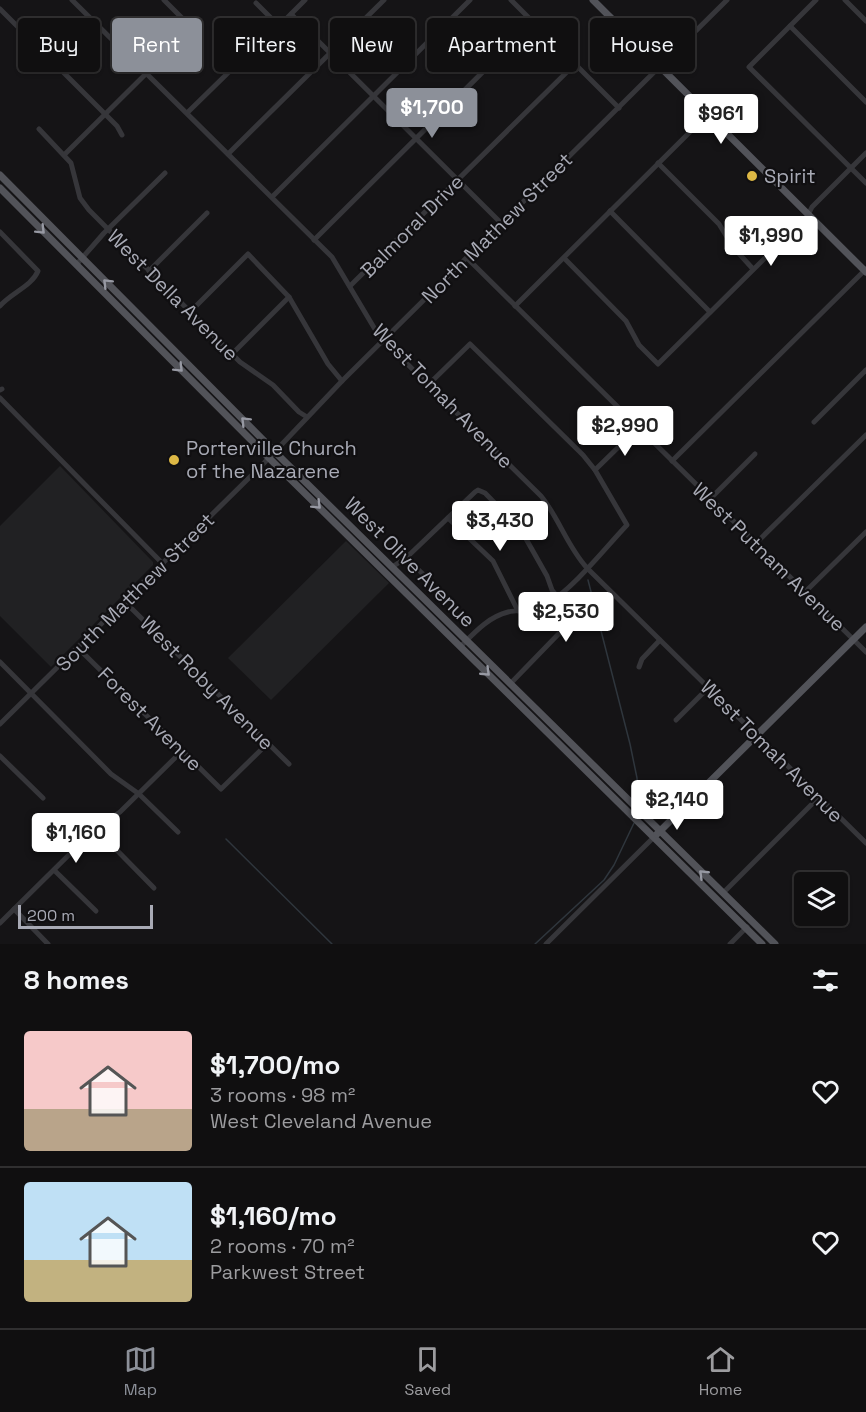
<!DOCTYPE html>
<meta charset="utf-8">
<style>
:root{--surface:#100f10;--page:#1e1d1e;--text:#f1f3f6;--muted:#9c9c9f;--line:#302f30;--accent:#8c9099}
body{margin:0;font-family:"Space Grotesk",sans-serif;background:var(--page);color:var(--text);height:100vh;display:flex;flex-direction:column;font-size:22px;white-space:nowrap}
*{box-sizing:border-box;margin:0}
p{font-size:20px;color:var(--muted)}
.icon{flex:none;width:33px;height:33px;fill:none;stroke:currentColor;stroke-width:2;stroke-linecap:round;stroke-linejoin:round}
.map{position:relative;height:944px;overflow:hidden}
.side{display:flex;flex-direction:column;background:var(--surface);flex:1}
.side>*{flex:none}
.top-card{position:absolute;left:18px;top:18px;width:831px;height:54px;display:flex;gap:12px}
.buttons{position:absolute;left:794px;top:872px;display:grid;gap:12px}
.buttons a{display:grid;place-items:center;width:54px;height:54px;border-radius:6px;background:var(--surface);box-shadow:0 2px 4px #0004,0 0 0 2px var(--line);font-size:30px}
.scale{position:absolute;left:18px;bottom:15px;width:135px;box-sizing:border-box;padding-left:6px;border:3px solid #a8aab5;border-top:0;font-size:16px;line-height:21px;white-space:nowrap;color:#a8aab5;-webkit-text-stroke:4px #100f11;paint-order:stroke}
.price{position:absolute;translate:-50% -51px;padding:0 14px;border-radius:6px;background:#fff;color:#222;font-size:20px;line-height:39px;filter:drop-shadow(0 2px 3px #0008)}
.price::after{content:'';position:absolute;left:50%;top:36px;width:18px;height:14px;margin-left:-9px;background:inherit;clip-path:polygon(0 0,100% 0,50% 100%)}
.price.current{background:var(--accent);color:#fff}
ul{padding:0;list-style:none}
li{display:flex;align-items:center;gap:18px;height:150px;padding:0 24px}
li+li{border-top:2px solid var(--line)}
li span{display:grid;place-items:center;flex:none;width:168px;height:120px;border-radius:6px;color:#555}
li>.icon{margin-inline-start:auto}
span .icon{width:72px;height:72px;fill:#fffc;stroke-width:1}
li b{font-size:26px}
h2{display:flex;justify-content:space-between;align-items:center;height:72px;padding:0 24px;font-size:26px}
.pill{padding:0 21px;border-radius:6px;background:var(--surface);box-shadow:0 2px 4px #0004,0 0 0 2px var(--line);font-size:21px;line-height:54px}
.pill.current{background:var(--accent);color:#fff}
.tabs{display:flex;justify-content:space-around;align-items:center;height:84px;border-top:2px solid var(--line);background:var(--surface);font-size:16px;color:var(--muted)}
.tabs a{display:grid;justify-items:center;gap:3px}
.tabs .current{color:var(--accent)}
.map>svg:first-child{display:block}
.built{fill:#212123}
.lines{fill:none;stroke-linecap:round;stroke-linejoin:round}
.stream{stroke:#2f363d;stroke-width:1.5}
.minor{stroke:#36363a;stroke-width:5}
.major{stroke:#525359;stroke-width:7}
.oneway{stroke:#9799a3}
.poi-dot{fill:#ddb845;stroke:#100f11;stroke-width:2}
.labels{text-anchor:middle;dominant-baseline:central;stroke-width:4.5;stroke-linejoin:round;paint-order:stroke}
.poi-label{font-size:20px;fill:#a8aab5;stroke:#100f11;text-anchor:start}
.street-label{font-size:20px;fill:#a8aab5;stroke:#100f11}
</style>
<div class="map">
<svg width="866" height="944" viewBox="0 0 866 944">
<rect width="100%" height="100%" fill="#151416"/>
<g class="built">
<polygon points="60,466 153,562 153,565 51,667 0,616 0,526"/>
<polygon points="346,541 389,583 271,700 228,658"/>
</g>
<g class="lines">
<g class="stream">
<polyline points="588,580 630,744 637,778 638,804"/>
<polyline points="226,839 332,944"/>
<polyline points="535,944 604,880 614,865 634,823"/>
</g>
<g class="minor">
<path d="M72,0L332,257L379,336L541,496C559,518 567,546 587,568L866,843"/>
<polyline points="511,0 619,108"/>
<polyline points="816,0 749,67 866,183"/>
<polyline points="845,0 866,21"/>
<polyline points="256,3 279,26 305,0"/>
<polyline points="0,9 117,126 122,135"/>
<polyline points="291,14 502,224"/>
<polyline points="790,26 866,102"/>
<polyline points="187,113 234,67"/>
<polyline points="39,129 71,163 80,198 89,210 240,362 273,385 299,412 307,417"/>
<polyline points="228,154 384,0"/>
<polyline points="64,155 192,28 164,0"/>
<polyline points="658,163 719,224 733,247 753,269"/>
<polyline points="272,197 470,0"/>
<polyline points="610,211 710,312"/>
<path d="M0,232L38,271C32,286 11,293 0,306"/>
<polyline points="314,240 533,22"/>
<polyline points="467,258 866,652"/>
<polyline points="564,258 626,321 639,345 658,364 770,253 785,242 804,223 812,207 866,153"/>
<polyline points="76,265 104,233 165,173"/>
<polyline points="149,271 207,213"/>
<polyline points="350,286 575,64"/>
<polyline points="515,306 708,114"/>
<polyline points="190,312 248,254 289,297 328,364 342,381"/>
<polyline points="232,354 289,297"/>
<path d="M428,385L470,344L583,455L595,470L627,525C606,547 573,589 548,603C536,611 522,609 508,612C488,617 474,633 460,647"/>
<polyline points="0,390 2,389"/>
<polyline points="0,398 163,564"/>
<polyline points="814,422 866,370"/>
<polyline points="672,461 866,269"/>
<polyline points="595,470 638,428"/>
<polyline points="710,499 755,454"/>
<polyline points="448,518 493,561 518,611"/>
<polyline points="755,544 866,435"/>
<polyline points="406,558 425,576"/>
<polyline points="392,567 406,558 475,492 478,490 485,493 521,530 547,576 552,590 574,618 510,684"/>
<polyline points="804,593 866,532"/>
<polyline points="125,602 289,764"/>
<polyline points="78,648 221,789 268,743"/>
<polyline points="0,662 111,774 139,794 178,832"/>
<polyline points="639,667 642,659 660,640"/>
<polyline points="676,720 708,688"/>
<polyline points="0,724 264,463 342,381 727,0"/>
<polyline points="0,756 43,798"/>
<polyline points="96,829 154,888"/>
<polyline points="54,870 96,911"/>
<polyline points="723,893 819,797"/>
<polyline points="14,909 48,944"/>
<polyline points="0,923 92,832 120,812 182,751"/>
<polyline points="546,944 654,837"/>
<polyline points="730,944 747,927"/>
</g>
<g class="major">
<polyline points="593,0 866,272"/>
<polyline points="0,175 279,456 775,944"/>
<polyline points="0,188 269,458 762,944"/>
<polyline points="657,834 866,627"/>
</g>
</g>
<defs><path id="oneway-chevron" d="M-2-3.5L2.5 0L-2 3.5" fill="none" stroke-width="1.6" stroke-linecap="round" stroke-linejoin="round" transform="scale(1.5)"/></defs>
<g class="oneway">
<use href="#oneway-chevron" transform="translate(41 230) rotate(45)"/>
<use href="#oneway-chevron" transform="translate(107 283) rotate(-135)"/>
<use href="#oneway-chevron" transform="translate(179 368) rotate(45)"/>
<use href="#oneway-chevron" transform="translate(245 421) rotate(-135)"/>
<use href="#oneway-chevron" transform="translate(317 505) rotate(45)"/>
<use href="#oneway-chevron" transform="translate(486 672) rotate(44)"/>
<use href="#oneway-chevron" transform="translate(703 874) rotate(-136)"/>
</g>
<g class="poi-dot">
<circle cx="752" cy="176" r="6"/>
<circle cx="174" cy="460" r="6"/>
</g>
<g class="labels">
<g class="poi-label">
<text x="764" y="176">Spirit</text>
<text x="186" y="448">Porterville Church<tspan x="186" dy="23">of the Nazarene</tspan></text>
</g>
<g class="street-label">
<text transform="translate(412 226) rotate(-45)">Balmoral Drive</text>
<text transform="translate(497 228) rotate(-45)">North Mathew Street</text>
<text transform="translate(173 295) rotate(45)">West Della Avenue</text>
<text transform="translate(443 396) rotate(46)">West Tomah Avenue</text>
<text transform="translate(769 557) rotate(44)">West Putnam Avenue</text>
<text transform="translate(410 562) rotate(45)">West Olive Avenue</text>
<text transform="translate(135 592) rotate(-45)">South Matthew Street</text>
<text transform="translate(207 683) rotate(45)">West Roby Avenue</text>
<text transform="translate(150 719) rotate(45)">Forest Avenue</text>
<text transform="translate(772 751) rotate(45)">West Tomah Avenue</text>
</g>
</g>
</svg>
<div class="buttons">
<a><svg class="icon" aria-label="layers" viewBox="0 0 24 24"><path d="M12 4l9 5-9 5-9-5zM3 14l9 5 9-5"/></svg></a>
</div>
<div class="scale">200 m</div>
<b class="price current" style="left:432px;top:139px">$1,700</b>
<b class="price" style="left:721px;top:145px">$961</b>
<b class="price" style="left:771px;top:267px">$1,990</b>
<b class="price" style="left:625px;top:457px">$2,990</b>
<b class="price" style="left:500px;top:552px">$3,430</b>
<b class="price" style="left:566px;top:643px">$2,530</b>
<b class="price" style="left:677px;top:831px">$2,140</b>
<b class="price" style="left:76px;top:864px">$1,160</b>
<div class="top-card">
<a class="pill">Buy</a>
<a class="pill current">Rent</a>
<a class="pill">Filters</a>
<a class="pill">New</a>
<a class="pill">Apartment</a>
<a class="pill">House</a>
</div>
</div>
<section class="side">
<h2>8 homes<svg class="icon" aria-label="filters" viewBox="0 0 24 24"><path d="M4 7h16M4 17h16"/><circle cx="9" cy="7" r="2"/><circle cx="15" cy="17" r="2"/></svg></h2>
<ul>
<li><span style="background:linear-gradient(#f6c9c9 65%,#b9a48a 0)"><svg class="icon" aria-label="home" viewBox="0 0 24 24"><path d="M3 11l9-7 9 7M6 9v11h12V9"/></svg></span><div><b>$1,700/mo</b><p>3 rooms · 98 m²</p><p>West Cleveland Avenue</p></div><svg class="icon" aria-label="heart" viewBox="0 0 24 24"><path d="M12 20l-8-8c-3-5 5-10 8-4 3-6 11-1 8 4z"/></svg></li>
<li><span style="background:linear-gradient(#bfe0f5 65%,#c2b280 0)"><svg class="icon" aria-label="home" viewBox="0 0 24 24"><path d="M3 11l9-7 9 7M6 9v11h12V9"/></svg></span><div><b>$1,160/mo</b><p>2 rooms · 70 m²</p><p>Parkwest Street</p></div><svg class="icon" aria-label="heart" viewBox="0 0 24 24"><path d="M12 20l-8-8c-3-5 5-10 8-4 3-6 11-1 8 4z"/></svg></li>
</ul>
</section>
<nav class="tabs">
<a class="current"><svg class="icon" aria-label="map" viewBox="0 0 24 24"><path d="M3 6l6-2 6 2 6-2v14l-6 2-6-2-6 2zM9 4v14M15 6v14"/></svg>Map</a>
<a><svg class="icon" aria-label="saved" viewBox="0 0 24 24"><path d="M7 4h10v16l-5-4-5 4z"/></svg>Saved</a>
<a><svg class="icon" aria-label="home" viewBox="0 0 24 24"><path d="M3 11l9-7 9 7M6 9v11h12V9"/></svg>Home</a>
</nav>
